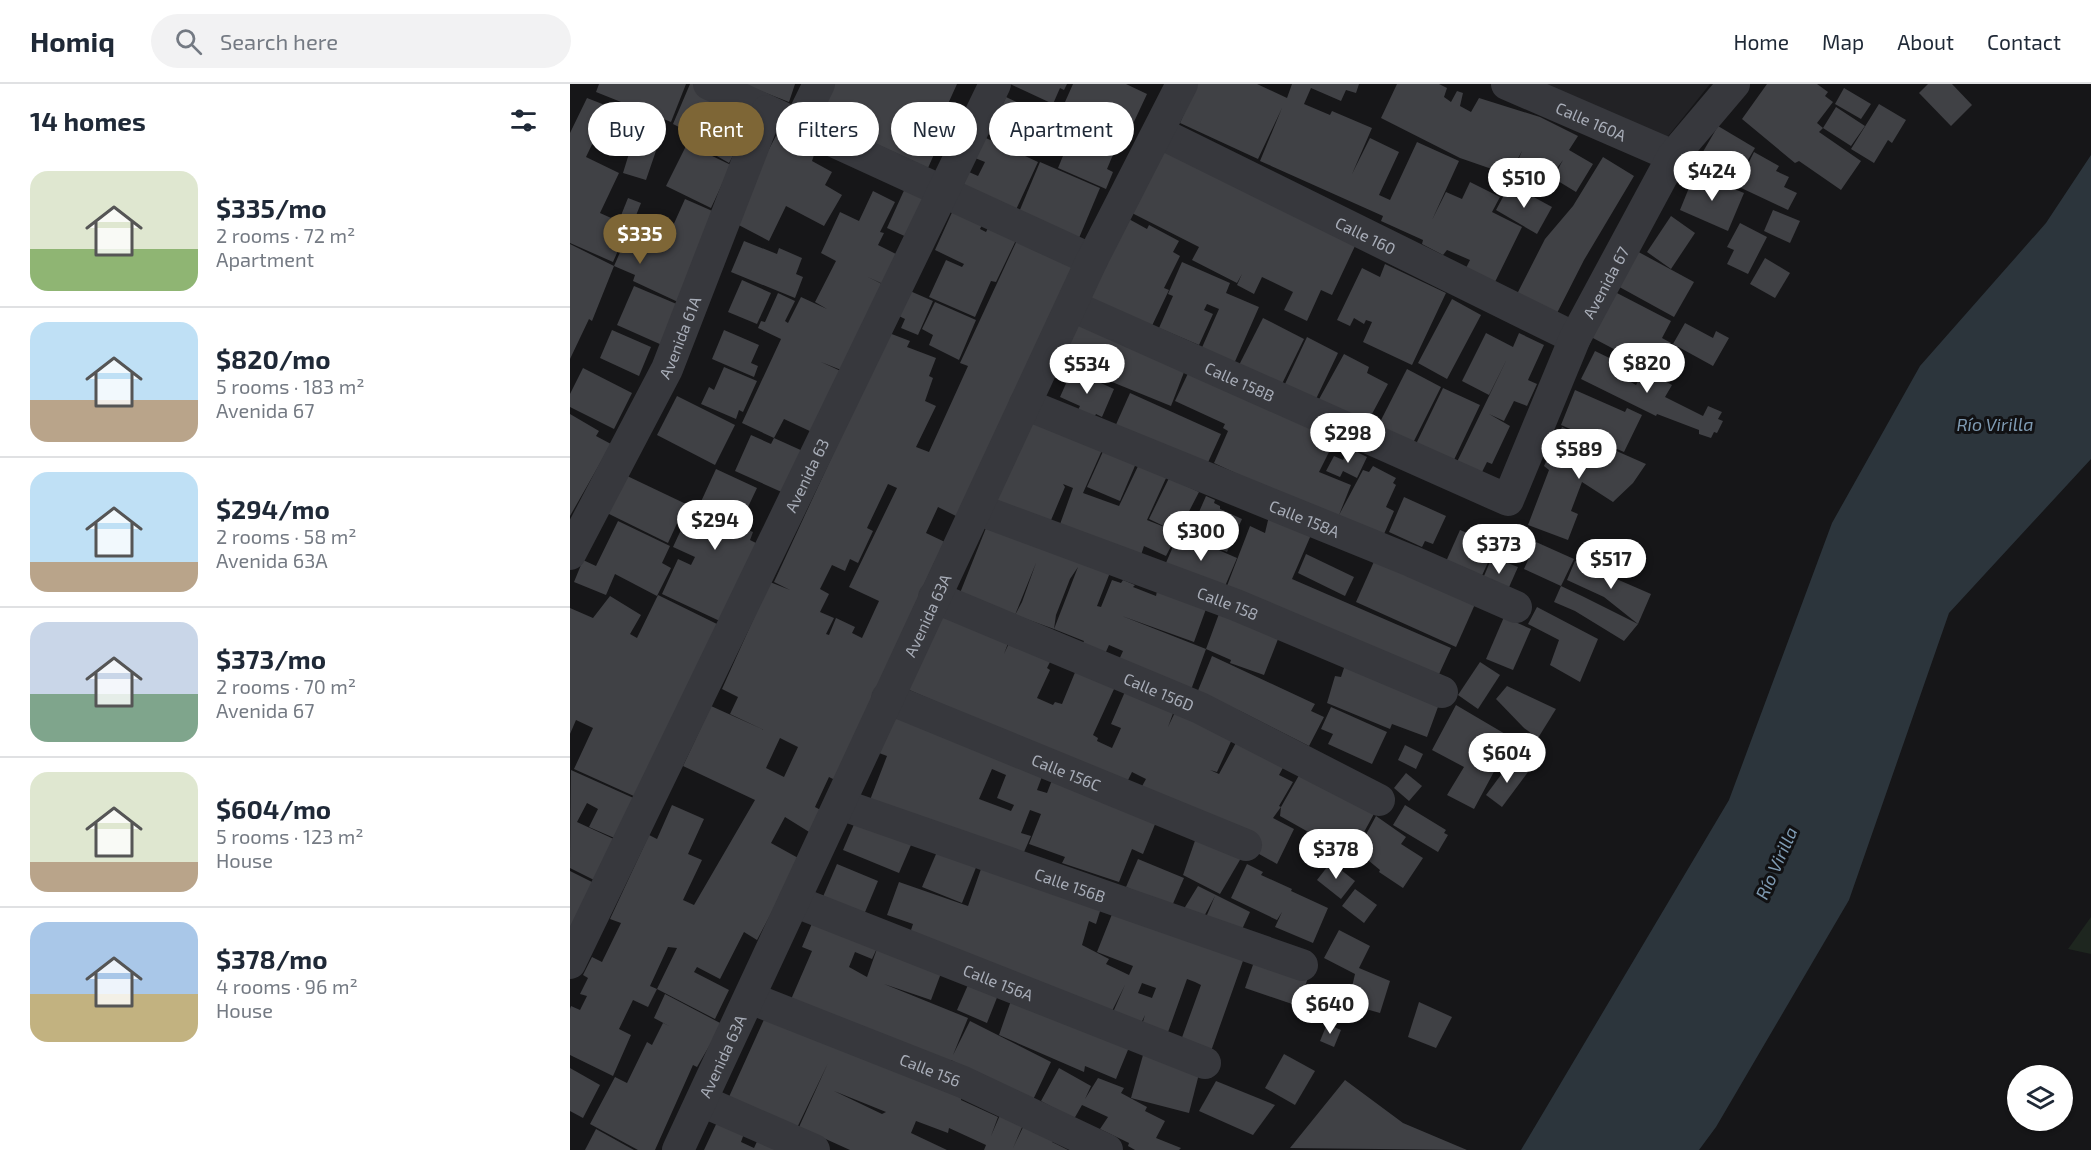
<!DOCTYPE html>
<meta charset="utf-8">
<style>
:root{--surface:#fff;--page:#f2f2f3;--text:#1f2937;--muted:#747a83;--line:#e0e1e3;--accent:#7e6636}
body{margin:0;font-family:"Exo 2",sans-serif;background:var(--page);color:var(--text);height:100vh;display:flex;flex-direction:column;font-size:22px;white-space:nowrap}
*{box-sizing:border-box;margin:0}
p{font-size:20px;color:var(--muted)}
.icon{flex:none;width:33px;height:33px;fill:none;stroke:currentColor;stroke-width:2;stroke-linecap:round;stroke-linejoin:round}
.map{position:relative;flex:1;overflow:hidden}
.panel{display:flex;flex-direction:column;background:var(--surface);width:570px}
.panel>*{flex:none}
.guide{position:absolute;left:18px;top:18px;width:570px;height:54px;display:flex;gap:12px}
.controls{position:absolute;left:1437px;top:981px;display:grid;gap:12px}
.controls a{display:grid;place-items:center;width:66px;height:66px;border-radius:50%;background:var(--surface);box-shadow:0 2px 4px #0004;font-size:30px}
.price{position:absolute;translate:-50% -51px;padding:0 14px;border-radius:21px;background:#fff;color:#222;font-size:20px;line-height:39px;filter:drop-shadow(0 2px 3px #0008)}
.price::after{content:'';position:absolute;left:50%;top:36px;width:18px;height:14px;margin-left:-9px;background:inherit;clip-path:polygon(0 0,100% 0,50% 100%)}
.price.selected{background:var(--accent);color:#fff}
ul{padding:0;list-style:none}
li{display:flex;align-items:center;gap:18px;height:150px;padding:0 30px}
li+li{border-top:2px solid var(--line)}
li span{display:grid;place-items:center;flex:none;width:168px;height:120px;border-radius:18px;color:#555}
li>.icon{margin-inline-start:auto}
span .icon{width:72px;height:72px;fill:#fffc;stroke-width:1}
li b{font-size:26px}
h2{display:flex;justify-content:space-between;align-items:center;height:72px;padding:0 30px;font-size:26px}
.pill{padding:0 21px;border-radius:27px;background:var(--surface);box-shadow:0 2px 4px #0004;font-size:21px;line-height:54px}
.pill.selected{background:var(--accent);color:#fff}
header{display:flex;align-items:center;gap:36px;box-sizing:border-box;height:84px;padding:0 30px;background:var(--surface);border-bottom:2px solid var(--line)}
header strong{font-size:28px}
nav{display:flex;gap:33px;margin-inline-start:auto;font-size:21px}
.search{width:420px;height:54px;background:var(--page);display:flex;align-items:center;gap:15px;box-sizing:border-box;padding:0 21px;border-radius:33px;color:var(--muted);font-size:22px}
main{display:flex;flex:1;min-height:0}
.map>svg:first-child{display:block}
.built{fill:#222225}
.green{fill:#1e261f}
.water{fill:#2c353c}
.building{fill:#404145;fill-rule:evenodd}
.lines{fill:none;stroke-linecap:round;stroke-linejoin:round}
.minor{stroke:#37383d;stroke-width:32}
.labels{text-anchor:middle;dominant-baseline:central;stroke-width:6;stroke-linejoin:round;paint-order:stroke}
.street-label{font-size:16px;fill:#a8adb8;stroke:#111113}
.water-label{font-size:18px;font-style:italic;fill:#7f9bb3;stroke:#111113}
</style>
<header>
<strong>Homiq</strong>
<div class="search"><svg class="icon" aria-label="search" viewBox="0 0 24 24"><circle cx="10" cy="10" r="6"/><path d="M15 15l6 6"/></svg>Search here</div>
<nav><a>Home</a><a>Map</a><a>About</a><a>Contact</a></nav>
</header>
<main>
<section class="panel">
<h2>14 homes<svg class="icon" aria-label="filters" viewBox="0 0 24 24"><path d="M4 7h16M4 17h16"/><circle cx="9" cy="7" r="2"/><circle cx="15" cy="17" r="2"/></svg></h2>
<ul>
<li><span style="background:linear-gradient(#dfe7d0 65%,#8fb573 0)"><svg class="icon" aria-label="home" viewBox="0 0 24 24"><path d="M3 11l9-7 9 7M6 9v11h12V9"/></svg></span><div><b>$335/mo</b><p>2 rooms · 72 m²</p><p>Apartment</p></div></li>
<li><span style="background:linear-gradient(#bfe0f5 65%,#b9a48a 0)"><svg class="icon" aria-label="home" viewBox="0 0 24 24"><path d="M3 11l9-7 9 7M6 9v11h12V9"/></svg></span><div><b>$820/mo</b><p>5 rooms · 183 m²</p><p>Avenida 67</p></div></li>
<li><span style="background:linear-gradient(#bfe0f5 75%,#b9a48a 0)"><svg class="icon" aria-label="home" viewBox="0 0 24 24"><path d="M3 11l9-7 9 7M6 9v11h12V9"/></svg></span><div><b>$294/mo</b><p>2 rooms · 58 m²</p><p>Avenida 63A</p></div></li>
<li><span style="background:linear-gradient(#c9d6e8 60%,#7fa58c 0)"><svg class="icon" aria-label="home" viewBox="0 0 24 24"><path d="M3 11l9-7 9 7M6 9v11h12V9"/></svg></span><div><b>$373/mo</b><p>2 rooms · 70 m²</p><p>Avenida 67</p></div></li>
<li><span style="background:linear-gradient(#dfe7d0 75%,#b9a48a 0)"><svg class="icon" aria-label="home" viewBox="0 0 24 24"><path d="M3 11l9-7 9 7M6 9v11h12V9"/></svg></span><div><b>$604/mo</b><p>5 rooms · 123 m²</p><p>House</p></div></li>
<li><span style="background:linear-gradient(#a9c7e8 60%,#c2b280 0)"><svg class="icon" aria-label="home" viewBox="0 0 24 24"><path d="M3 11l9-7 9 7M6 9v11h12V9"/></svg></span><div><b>$378/mo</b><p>4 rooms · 96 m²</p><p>House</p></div></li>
</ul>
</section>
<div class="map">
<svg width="1521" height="1066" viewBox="0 0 1521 1066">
<rect width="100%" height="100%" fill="#161618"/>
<polygon class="built" points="968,0 1140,0 1095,56"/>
<polygon class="green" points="1521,833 1521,870 1498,865"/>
<polygon class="water" points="1521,71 1521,375 1379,529 1279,816 1146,1043 1129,1066 951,1066 1159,716 1262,439 1350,282 1476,139"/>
<g class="building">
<polygon points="29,0 116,0 101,38 26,8"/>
<polygon points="120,0 130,0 186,29 159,79 121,57 123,50 103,40"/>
<polygon points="173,0 225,0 219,18"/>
<polygon points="260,0 387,0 377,22 384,25 358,84 246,32"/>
<polygon points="440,0 497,0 494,6 490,4 483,20"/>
<polygon points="503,0 556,0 577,10 555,57 550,54 537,85 543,88 536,105 488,84 495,67 473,57 487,26 509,36 491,27"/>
<polygon points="627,0 687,0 717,14 722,0 789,0 786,9 776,6 771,17 741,4 734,20 760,31 762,27 802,44 782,90 800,54 829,68 809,111 820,116 847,58 889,77 862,136 876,108 892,115 900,98 930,113 922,128 952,143 925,198 896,184 900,176 877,166 873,171 852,160 853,156 811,137 813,132 690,77 712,24 688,75 610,39"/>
<polygon points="827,0 869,0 877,4 874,13 881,18 887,7 893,9 890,22 901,28 909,14 970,33 1008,52 999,66 1023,80 1006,108 983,94 993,76 985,87 975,81 973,87 963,82 959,88 946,81 952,67 939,91 890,74 811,34"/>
<polygon points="1197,0 1247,0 1258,8 1255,12 1263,18 1247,39 1253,44 1266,23 1295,42 1281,62 1253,44 1249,48 1291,77 1271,106 1229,77 1225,79 1172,35"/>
<polygon points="1358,0 1382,0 1402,21 1381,42 1349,9"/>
<polygon points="1274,4 1301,20 1291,35 1265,20"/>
<polygon points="436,13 480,34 462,71 419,51"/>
<polygon points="17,14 76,37 71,49 90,55 76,96 53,89 61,63 27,50 16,73 49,89 30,129 59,142 43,178 0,159 0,49"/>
<polygon points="1309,20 1336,36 1322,59 1318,56 1304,79 1281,65"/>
<polygon points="1148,42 1185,64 1164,100 1127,78"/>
<polygon points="208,48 245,68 242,77 262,88 255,101 272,111 254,142 216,122 199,157 161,137"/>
<polygon points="405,49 468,78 445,128 383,100 390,84 408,92 415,78 395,70"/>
<polygon points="117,60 161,81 141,124 96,102"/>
<polygon points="590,64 785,162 762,211 751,206 737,237 714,226 723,208 692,193 684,210 667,201 672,190 667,199 622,176 629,163 558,127"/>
<polygon points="1184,68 1209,82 1206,87 1219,93 1214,103 1227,109 1218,126 1167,102"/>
<polygon points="1033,73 1064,92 1014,176 985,233 946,212 975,155 1003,122"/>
<polygon points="470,78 530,104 509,154 449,128"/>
<polygon points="1125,89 1174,109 1158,147 1110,126"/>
<polygon points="940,100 982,123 967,150 926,126"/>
<polygon points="336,102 360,113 341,155 317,144"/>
<polygon points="303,107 325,118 310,148 314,149 308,161 326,170 313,200 298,193 314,201 271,286 251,278 273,288 244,349 214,335 204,354 235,368 216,410 165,387 181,351 201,360 204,354 172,339 211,255 188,244 191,237 195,238 208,209 225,217 215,237 218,239 231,213 257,225 245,218 266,177 251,169 270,128 289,137"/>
<polygon points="58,114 71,119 63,139 50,134"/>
<polygon points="115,115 147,129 108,218 63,197 65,191 44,182 22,237 19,235 0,275 0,160 44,182 62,141 83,150 84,147 98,153"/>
<polygon points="384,124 414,137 410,145 416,148 420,140 448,152 426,198 421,197 405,233 359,213 376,176 392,183 394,180 365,166"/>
<polygon points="1203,126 1230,137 1220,159 1194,147"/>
<polygon points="1101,132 1125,149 1101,185 1077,168"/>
<polygon points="557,134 577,145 579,141 609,157 603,168 610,172 594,204 599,206 580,246 516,214"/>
<polygon points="1170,139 1197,153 1178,190 1157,180 1164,166 1157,163"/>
<path d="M448,154L504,180L392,435L368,423L356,449L377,459L368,478L365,477L340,531L269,698L259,693L245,723L256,729L244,751L215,733L201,759L230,775L187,856L174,848L150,895L127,883L124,888L159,906L145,935L87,905L78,923L63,916L49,945L61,951L43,992L0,971V925L1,922L10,926L17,912L10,910L18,894L13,891L22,873L32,878L51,839L40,835L79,751L87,755L102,721L134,735L118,770L132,776L113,816L124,821L185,716L113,682L141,622L194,646L160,630L168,613L152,605L200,498L220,506L204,498L319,249L340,257L337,263L366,274L359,292L363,294L355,317L366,322L346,363L359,368L398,282L390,279ZM318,400L327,404L279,503L309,517L292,554L282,549L285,543L266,534L259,551L256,550L264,534L250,528L259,510L250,505L262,481L275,487L280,475L288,479L303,447L297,444ZM210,654L228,663L214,693L196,684ZM98,863L107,864L87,905L80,902Z"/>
<polygon points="174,157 207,170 209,164 232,174 226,190 233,193 225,214 161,188"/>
<polygon points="1063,165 1124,198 1104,233 1044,200"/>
<polygon points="1195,174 1220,189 1205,214 1180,200"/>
<polygon points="612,178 660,199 656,209 689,223 663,282 630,268 649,225 637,220 634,226 643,230 629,261 589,244 603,212 598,210"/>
<polygon points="815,180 876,209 842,281 793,258 802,238 796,236 794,240 784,234 780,242 767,236 792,184 810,193"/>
<polygon points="172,196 201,209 187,240 158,228"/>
<polygon points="64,202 109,221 92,261 47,241"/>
<polygon points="340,207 363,217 348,251 331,244 335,235 329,232"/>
<polygon points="1045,208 1101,237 1092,254 1101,259 1093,273 1102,278 1095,292 1021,253"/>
<polygon points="882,215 911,231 877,295 848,279"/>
<polygon points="365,218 406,236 389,276 359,261 363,251 352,245"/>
<polygon points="693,234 734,255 709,306 667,285"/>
<polygon points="504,236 616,283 601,322 488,276"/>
<polygon points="1115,239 1143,254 1146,247 1159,254 1143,282 1103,260"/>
<polygon points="42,246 81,263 69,292 30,274"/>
<polygon points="154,246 189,261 181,279 188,282 184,293 142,275"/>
<polygon points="916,249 943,263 949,249 974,261 958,296 967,300 957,322 944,317 934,337 919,330 940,342 922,380 917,378 909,394 885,382 937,275 919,311 892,297"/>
<polygon points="737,253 768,269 746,315 715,300"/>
<polygon points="1025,267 1062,285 1057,296 1066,301 1074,286 1102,301 1095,313 1133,332 1138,322 1152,328 1148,335 1153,337 1147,349 1144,348 1141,354 1129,350 1129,346 1087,330 1086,332 1011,295"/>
<polygon points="774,270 799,283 797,289 818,300 795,343 748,317"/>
<polygon points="154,283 187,297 173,328 169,326 166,335 131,320 139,303 144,306"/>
<polygon points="13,284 62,309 44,345 0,323 0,310"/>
<polygon points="620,285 761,351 754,366 759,368 749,388 781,401 769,431 793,386 799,388 803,382 826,394 823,399 826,401 816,423 824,427 811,457 644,379 658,347 653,344 655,340 605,317"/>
<polygon points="837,285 871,303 843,359 808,342"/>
<polygon points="502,286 544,305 532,333 526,330 522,337 506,330 510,322 490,313"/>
<polygon points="873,304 910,321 882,380 845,362"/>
<polygon points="1005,306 1055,328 1057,324 1072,331 1054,368 991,341"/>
<polygon points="560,309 651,350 635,385 544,345"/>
<polygon points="107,312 165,341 145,381 87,351"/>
<polygon points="0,330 29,347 26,352 41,360 0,432"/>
<polygon points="458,331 533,364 513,409 549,422 569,380 597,392 577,436 602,446 579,435 599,394 629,408 596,472 574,462 570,474 489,443 503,404 493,400 495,403 479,441 421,420"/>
<polygon points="992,343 1076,380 1063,399 1043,418 1012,398 1001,427 1008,430 998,456 958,441 979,386 974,382"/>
<polygon points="535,363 567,377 550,417 517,403"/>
<polygon points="779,364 797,373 787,394 773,387 770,393 756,387 764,372 773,376"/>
<polygon points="146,385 187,404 169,442 183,448 180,456 188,460 154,539 92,510 108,475 121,481 125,473 103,463 117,433 136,442 138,437 149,442 153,434 129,422"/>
<polygon points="53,390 116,420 98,459 35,428"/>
<polygon points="636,412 645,416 644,419 650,422 650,425 672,435 657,468 619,451"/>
<polygon points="834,413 876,432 863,460 855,457 852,463 819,448"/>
<polygon points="699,432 741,451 722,495 881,564 865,599 655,507 680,442 695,449"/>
<polygon points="48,437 100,462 92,479 101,484 87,512 45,490 36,511 4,498 13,476 26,482"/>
<polygon points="418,439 541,486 527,522 531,523 542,496 551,499 553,496 565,501 563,503 586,512 587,507 636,525 624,558 552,532 636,565 621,606 548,578 553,567 539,561 535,570 512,561 514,557 484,545 508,483 500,495 486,531 484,545 445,531 452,518 466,479 445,531 390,509"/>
<polygon points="890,446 926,461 909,498 874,482"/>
<polygon points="609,449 667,474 653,507 595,481"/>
<polygon points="966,458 1004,475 991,502 954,485"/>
<polygon points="736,470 784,493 775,512 728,489"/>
<polygon points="806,473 906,518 886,563 786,518"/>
<polygon points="922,473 948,483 936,510 911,499"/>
<polygon points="1005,477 1081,510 1068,540 1034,513 997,496"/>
<polygon points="991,502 1012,512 1068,540 1054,557 1005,527 984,518"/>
<polygon points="88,511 149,541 66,713 4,685 23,644 6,636 0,650 0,524 23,534 40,512 71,531 60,550 67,554"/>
<polygon points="967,523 1028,555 1010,598 980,581 989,556 958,540"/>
<polygon points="650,527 710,550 694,591 660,579 661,576 636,565"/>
<polygon points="373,529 440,554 434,570 440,557 481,576 477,584 480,586 467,614 483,621 485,618 492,620 506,586 545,603 523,651 528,654 527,657 542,664 551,644 541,640 557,603 605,624 598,643 607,624 664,651 647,688 640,686 649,690 668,655 715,680 709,691 723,698 709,722 711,723 732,686 805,728 781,772 710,732 711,723 703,734 724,745 707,780 571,704 576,695 562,688 556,700 337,605"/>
<polygon points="934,533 961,545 943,586 916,575"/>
<polygon points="642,572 745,620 741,627 754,633 739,662 670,627 627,609"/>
<polygon points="777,575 872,612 857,653 822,640 820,645 757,619 765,592 771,593"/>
<polygon points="910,578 930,591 908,625 888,611"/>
<polygon points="937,602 986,625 968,654 954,644 926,615"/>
<polygon points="886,621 942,654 904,725 877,711 894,683 862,666"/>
<polygon points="761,623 817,648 802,680 758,660 763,650 751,645"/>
<path d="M325,626L473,690L467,706L477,709L484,691L588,733L573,770L562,765L549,798L492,779L495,773L459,760L471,730L460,726L451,749L461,752L451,775L300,716L317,672L309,669ZM422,685L436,691L427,714L444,721L441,727L409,715Z"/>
<polygon points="835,661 853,670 846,685 828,676"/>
<polygon points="942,676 958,688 932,723 916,711"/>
<polygon points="1,686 68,716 49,756 19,743 28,725 17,719 7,738 48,757 28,798 0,784"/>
<polygon points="836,689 852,702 839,717 824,704"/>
<polygon points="835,721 876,746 874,749 878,751 868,768 823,741"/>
<polygon points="288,731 344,754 329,789 273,766"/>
<polygon points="806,732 836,753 831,760 853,774 833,804 809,788 810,786 787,767"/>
<polygon points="628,748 674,769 650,810 613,791"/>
<polygon points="369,763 407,781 392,819 352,803"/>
<polygon points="568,775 614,794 602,822 556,803"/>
<polygon points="761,778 785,797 771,815 747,796"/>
<polygon points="267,780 308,797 293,833 252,815"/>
<polygon points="677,780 693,788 691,791 722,805 721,807 758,824 743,859 705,843 712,828 707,836 661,814"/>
<path d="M412,782L532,821L526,840L519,837L512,861L539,875L536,880L559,891L563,882L527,868L546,820L674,874L640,970L610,959L631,901L625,898L617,895L597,951L572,941L575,931L568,946L540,935L555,901L540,931L340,849L343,840L317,831L329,798L398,822ZM572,899L586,904L582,914L568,909Z"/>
<polygon points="0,787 28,801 0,857"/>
<polygon points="628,802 680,828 668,854 634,838 645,812 631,838 612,828"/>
<polygon points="785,805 807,821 794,839 772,822"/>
<path d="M246,830L373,884L361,916L314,900L398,934L383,971L400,937L481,978L461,1020L381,976L377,983L219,920L242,867L232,863ZM308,862L297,893L279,883L285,868L302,875Z"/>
<polygon points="769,846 800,862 789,884 820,897 810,929 778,920 785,890 754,874"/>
<polygon points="686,872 739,891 728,922 675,904"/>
<polygon points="401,894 430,906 417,939 387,926"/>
<polygon points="444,908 560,961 546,995 515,982 514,988 429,951"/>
<polygon points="95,910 152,940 127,983 123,981 85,1066 68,1066 20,1040 45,993 57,999 77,958 82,961 93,939 99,942 84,934"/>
<polygon points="849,918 882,933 866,964 838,953"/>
<path d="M197,929L392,1010L391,1016L428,1033L421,1052L430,1031L453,1041L443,1064L456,1037L484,1052L482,1058L498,1066H414L416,1061L379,1044L378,1049L346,1037L341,1049L377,1066H280L229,1043L258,979L226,1046L158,1015ZM264,1007L316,1028L312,1030Z"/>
<polygon points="757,940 771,946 764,963 750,957"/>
<polygon points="714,970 745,987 725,1021 695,1004"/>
<polygon points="573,971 630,986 619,1029 561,1014"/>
<polygon points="0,984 30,1001 13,1034 0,1027"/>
<polygon points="489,984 521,1002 515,1015 528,994 554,1004 551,1009 577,1023 575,1027 595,1037 586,1054 611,1064 609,1066 565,1066 558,1062 559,1059 530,1045 538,1033 512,1021 504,1035 471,1017"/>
<polygon points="775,996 833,1039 897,1066 720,1064"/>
<polygon points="646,997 705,1021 683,1051 629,1027"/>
<polygon points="149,1034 175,1047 171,1058 184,1064 189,1053 218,1066 134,1066"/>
<polygon points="26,1045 64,1066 15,1066"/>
</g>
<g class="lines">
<g class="minor">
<polyline points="139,0 522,176"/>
<path id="s1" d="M937,0L1103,72"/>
<polyline points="229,41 249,0"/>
<path id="s2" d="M588,48L1005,254"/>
<path id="s3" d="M502,222L938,416L1005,254L1103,72L1164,0"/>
<path id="s4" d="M455,320L841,477L946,523"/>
<path id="s5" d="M407,425L666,521L872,608"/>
<path id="s6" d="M0,470L97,285L197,27"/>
<path id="s7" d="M364,513L630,624L809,716"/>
<path id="s8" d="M317,614L676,761"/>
<path id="s9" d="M270,720L732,881"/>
<path id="s10" d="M224,817L635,979"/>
<path id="s11" d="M0,879L425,0"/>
<path id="s12" d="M180,914L393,998L537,1066"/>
<polyline points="132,1017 244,1066"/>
<path id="s13" d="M108,1066L522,176L612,0"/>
</g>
</g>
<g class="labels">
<g class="street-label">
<text stroke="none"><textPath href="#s1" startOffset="92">Calle 160A</textPath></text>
<text stroke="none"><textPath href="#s2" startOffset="232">Calle 160</textPath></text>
<text stroke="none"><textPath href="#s3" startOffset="716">Avenida 67</textPath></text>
<text stroke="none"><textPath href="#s6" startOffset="243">Avenida 61A</textPath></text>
<text stroke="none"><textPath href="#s3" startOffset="184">Calle 158B</textPath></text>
<text stroke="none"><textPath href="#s11" startOffset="542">Avenida 63</textPath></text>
<text stroke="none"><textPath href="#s4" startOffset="302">Calle 158A</textPath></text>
<text stroke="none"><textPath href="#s5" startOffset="268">Calle 158</textPath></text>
<text stroke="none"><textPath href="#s13" startOffset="590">Avenida 63A</textPath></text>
<text stroke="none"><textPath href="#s7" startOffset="244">Calle 156D</textPath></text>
<text stroke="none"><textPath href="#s8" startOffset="194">Calle 156C</textPath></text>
<text stroke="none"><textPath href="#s9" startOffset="244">Calle 156B</textPath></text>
<text stroke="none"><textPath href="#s10" startOffset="220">Calle 156A</textPath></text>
<text stroke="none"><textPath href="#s13" startOffset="104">Avenida 63A</textPath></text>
<text stroke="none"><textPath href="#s12" startOffset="194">Calle 156</textPath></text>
</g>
<g class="water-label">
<text x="1425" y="340">Río Virilla</text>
<text transform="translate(1206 779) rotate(-66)">Río Virilla</text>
</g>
</g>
</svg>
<div class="controls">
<a><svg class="icon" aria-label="layers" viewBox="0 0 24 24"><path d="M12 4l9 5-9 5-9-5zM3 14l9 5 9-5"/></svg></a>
</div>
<b class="price" style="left:1142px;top:118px">$424</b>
<b class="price" style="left:954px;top:125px">$510</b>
<b class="price selected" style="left:70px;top:181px">$335</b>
<b class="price" style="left:1077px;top:310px">$820</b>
<b class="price" style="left:517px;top:311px">$534</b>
<b class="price" style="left:778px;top:380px">$298</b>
<b class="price" style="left:1009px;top:396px">$589</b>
<b class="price" style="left:145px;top:467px">$294</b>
<b class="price" style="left:631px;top:478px">$300</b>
<b class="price" style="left:929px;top:491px">$373</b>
<b class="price" style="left:1041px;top:506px">$517</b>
<b class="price" style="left:937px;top:700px">$604</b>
<b class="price" style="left:766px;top:796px">$378</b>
<b class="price" style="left:760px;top:951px">$640</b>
<div class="guide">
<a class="pill">Buy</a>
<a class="pill selected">Rent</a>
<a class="pill">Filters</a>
<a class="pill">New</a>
<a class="pill">Apartment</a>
</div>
</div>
</main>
